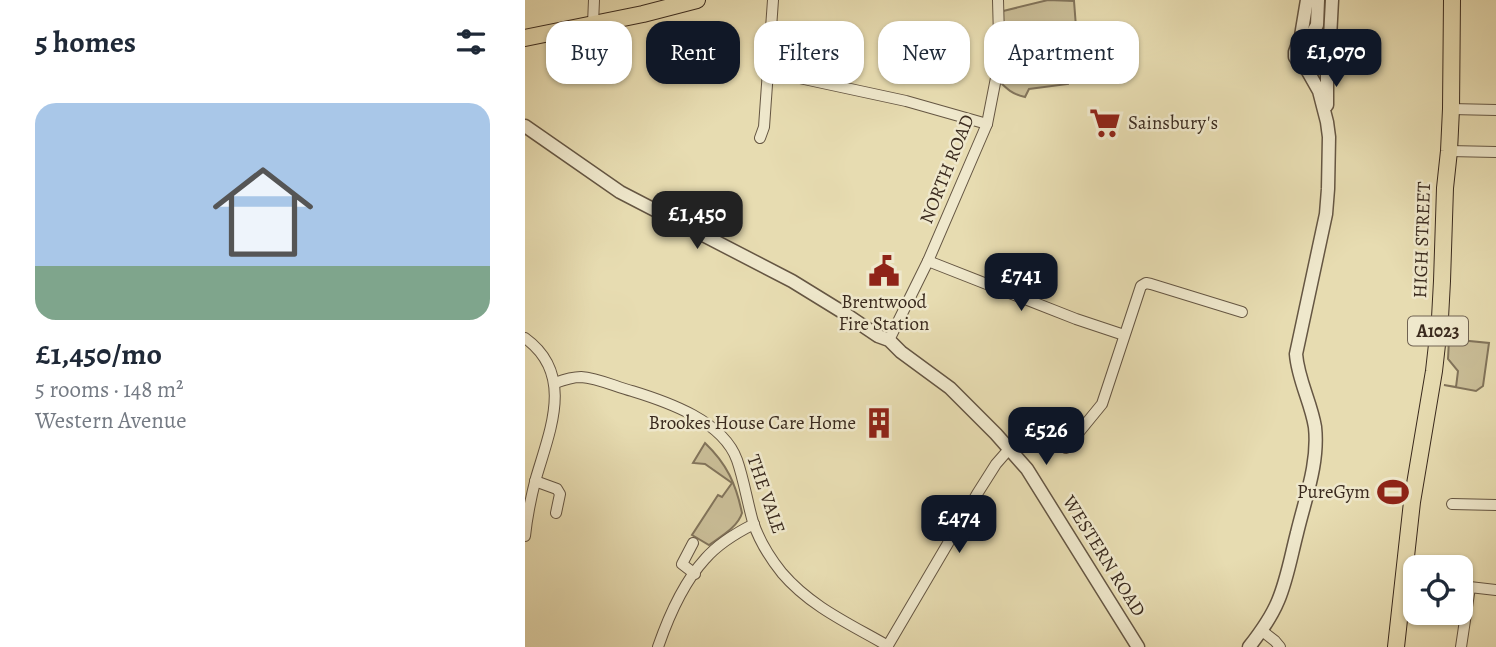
<!DOCTYPE html>
<meta charset="utf-8">
<style>
:root{--surface:#fff;--page:#f2f2f3;--text:#1f2937;--muted:#747a83;--line:#e0e1e3;--accent:#111827}
body{margin:0;font-family:Alegreya,serif;background:var(--page);color:var(--text);height:100vh;display:flex;flex-direction:column;font-size:26px;white-space:nowrap}
*{box-sizing:border-box;margin:0}
p{font-size:23px;color:var(--muted)}
.icon{flex:none;width:38px;height:38px;fill:none;stroke:currentColor;stroke-width:2;stroke-linecap:round;stroke-linejoin:round}
.map{position:relative;flex:1;overflow:hidden}
.side{display:flex;flex-direction:column;background:var(--surface);width:525px}
.side>*{flex:none}
.banner{position:absolute;left:21px;top:21px;width:665px;height:63px;display:flex;gap:14px}
.tools{position:absolute;left:878px;top:555px;display:grid;gap:14px}
.tools a{display:grid;place-items:center;width:70px;height:70px;border-radius:14px;background:var(--surface);box-shadow:0 2px 5px #0004;font-size:35px}
.price{position:absolute;translate:-50% -60px;padding:0 16px;border-radius:14px;background:var(--accent);color:#fff;font-size:23px;line-height:46px;filter:drop-shadow(0 2px 4px #0008)}
.price::after{content:'';position:absolute;left:50%;top:42px;width:21px;height:16px;margin-left:-10px;background:inherit;clip-path:polygon(0 0,100% 0,50% 100%)}
.price.selected{background:#222;color:#fff}
ul{padding:0;list-style:none}
li{display:grid;align-content:center;gap:14px;height:371px;padding:0 35px}
li+li{border-top:2px solid var(--line)}
li span{display:grid;place-items:center;height:217px;border-radius:21px;color:#555}
li>.icon{margin-inline-start:auto}
span .icon{width:126px;height:126px;fill:#fffc;stroke-width:1}
li b{font-size:30px}
h2{display:flex;justify-content:space-between;align-items:center;height:84px;padding:0 35px;font-size:30px}
.pill{padding:0 24px;border-radius:21px;background:var(--surface);box-shadow:0 2px 5px #0004;font-size:24px;line-height:63px}
.pill.selected{background:var(--accent);color:#fff}
main{display:flex;flex:1;min-height:0}
.map>svg:first-child{display:block}
.green{fill:#cabe98;stroke:#82745b;stroke-width:2}
.lines{fill:none;stroke-linecap:round;stroke-linejoin:round}
.minor-casing{stroke:#655643;stroke-width:12}
.tertiary-casing{stroke:#655643;stroke-width:15}
.primary-casing{stroke:#3a2a1e;stroke-width:18}
.minor{stroke:#efe8cc;stroke-width:10}
.tertiary{stroke:#efe8cc;stroke-width:12}
.primary{stroke:#e7dcb1;stroke-width:16}
.labels{text-anchor:middle;dominant-baseline:central;stroke-width:5;stroke-linejoin:round;paint-order:stroke}
.shield{fill:#efe8cc;stroke:#706352;stroke-width:2}
.shield-label{font-size:18px;font-weight:bold;fill:#3a2a1e}
.poi-label{font-size:19px;fill:#3a2a1e;stroke:#efe8cc;text-anchor:end}
.street-label{font-size:19px;fill:#3a2a1e;stroke:#efe8cc}
</style>
<main>
<section class="side">
<h2>5 homes<svg class="icon" aria-label="filters" viewBox="0 0 24 24"><path d="M4 7h16M4 17h16"/><circle cx="9" cy="7" r="2"/><circle cx="15" cy="17" r="2"/></svg></h2>
<ul>
<li><span style="background:linear-gradient(#a9c7e8 75%,#7fa58c 0)"><svg class="icon" aria-label="home" viewBox="0 0 24 24"><path d="M3 11l9-7 9 7M6 9v11h12V9"/></svg></span><div><b>£1,450/mo</b><p>5 rooms · 148 m²</p><p>Western Avenue</p></div></li>
</ul>
</section>
<div class="map">
<svg width="971" height="647" viewBox="0 0 971 647">
<rect width="100%" height="100%" fill="#e7dcb1"/>
<filter id="stains"><feTurbulence type="fractalNoise" baseFrequency=".00286" numOctaves="4"/><feColorMatrix values="0 0 0 0 .2 0 0 0 0 .09 0 0 0 0 .02 0 0 0 .5 -.17"/></filter>
<radialGradient id="worn" r=".72"><stop offset=".6" stop-color="#630" stop-opacity="0"/><stop offset="1" stop-color="#630" stop-opacity=".3"/></radialGradient>
<g class="green">
<path d="M523,0L549,1L552,40L541,45L543,84L504,89L500,97C486,94 481,88 471,78L474,12Z"/>
<polygon points="924,339 964,343 958,386 951,391 919,385 931,387 933,371 923,359"/>
<path d="M180,443C202,464 211,484 217,513C213,527 195,537 184,545L167,535L193,495L197,497L207,483L180,464L168,463Z"/>
</g>
<g class="lines">
<defs>
<g id="minor">
<polyline points="68,24 69,0"/>
<polyline points="242,71 381,101 462,124"/>
<polyline points="926,109 971,110"/>
<polyline points="235,138 239,127 248,0"/>
<polyline points="924,151 971,152"/>
<polyline points="403,261 551,319 599,335"/>
<path d="M0,338C50,374 25,430 11,478C6,497 2,517 0,536"/>
<polyline points="364,340 403,261 462,124 471,78 474,37 473,0"/>
<path d="M30,383C38,380 47,377 56,377C73,378 91,387 107,391C143,402 198,421 212,460C219,480 222,501 228,522C234,540 245,558 257,573C286,607 325,624 363,646"/>
<polyline points="541,448 577,404 616,286 621,283 626,284 717,312"/>
<polyline points="10,481 32,489 35,494 31,513"/>
<polyline points="927,504 971,505"/>
<polyline points="168,543 157,564 170,574"/>
<polyline points="936,586 971,590"/>
<polyline points="736,630 750,641 755,647"/>
<path d="M133,647C143,618 159,582 180,559C193,544 211,533 229,524"/>
<polyline points="362,647 452,494 471,464 485,448"/>
<polyline points="936,647 945,587"/>
</g>
<g id="tertiary">
<polyline points="782,0 776,36 770,52 770,57 775,64 785,69 794,67 801,61 805,38 807,0"/>
<polyline points="785,37 792,25 793,0"/>
<polyline points="802,105 802,56"/>
<polyline points="0,126 95,192 267,281 319,313 353,336 364,340 376,352 425,388 471,434 502,469 613,647"/>
<path d="M724,647C735,633 746,618 753,601C762,580 766,556 772,533C780,499 794,463 790,427C786,402 773,380 771,354L801,214L803,189L804,137L802,122L794,91L781,68"/>
</g>
<g id="primary">
<polyline points="0,38 118,14 172,0"/>
<polyline points="871,647 887,502 909,371 915,318 917,281 920,188 924,151 926,109 927,0"/>
</g>
</defs>
<use href="#minor" class="minor-casing"/>
<use href="#tertiary" class="tertiary-casing"/>
<use href="#primary" class="primary-casing"/>
<use href="#minor" class="minor"/>
<use href="#tertiary" class="tertiary"/>
<use href="#primary" class="primary"/>
</g>
<defs>
<symbol id="supermarket-bare" viewBox="-9 -9 18 18"><path d="M-6-5.5h2.5l.6 2H6L4.5 2H-2.5L-4.4-4H-6ZM-1.5 3.2a1.3 1.3 0 1 0 .1 0ZM3 3.2a1.3 1.3 0 1 0 .1 0Z" fill="#8f2418" stroke="#efe8cc" stroke-width="2.5" paint-order="stroke"/></symbol>
<symbol id="civic-bare" viewBox="-9 -9 18 18"><path d="M-.6-6.5H3V-4.5H.6V-3L4-1V1h2V6H-6V1h2V-1L-.6-3ZM-1.2 2.5V6h2.4V2.5Z" fill="#8f2418" stroke="#efe8cc" stroke-width="2.5" paint-order="stroke"/></symbol>
<symbol id="building-bare" viewBox="-9 -9 18 18"><path d="M-4-6H4V6H1V3H-1V6H-4ZM-2.5-4.3h1.7v1.8h-1.7ZM.8-4.3h1.7v1.8H.8ZM-2.5-1h1.7V.8h-1.7ZM.8-1h1.7V.8H.8Z" fill="#8f2418" stroke="#efe8cc" stroke-width="2.5" paint-order="stroke"/></symbol>
<symbol id="stadium-bare" viewBox="-9 -9 18 18"><path d="M0-5a6.5 5 0 1 0 0 10a6.5 5 0 1 0 0-10ZM-3.5-1.8h7v3.6h-7Z" fill="#8f2418" stroke="#efe8cc" stroke-width="2.5" paint-order="stroke"/></symbol>
</defs>
<g fill-rule="evenodd">
<use href="#supermarket-bare" x="558" y="101" width="44" height="44"/>
<use href="#civic-bare" x="337" y="249" width="44" height="44"/>
<use href="#building-bare" x="332" y="401" width="44" height="44"/>
<use href="#stadium-bare" x="846" y="470" width="44" height="44"/>
</g>
<g class="labels">
<rect class="shield" x="883" y="316.5" width="60" height="29" rx="5"/>
<g class="shield-label">
<text x="913" y="331">A1023</text>
</g>
<g class="poi-label">
<text x="603" y="123" text-anchor="start">Sainsbury's</text>
<text x="359" y="302" text-anchor="middle">Brentwood<tspan x="359" dy="22">Fire Station</tspan></text>
<text x="331" y="423">Brookes House Care Home</text>
<text x="845" y="492">PureGym</text>
</g>
<g class="street-label">
<text transform="translate(422 169) rotate(-68)">NORTH ROAD</text>
<text transform="translate(897 240) rotate(-88)">HIGH STREET</text>
<text transform="translate(241 494) rotate(71)">THE VALE</text>
<text transform="translate(579 556) rotate(58)">WESTERN ROAD</text>
</g>
</g>
<rect width="100%" height="100%" filter="url(#stains)"/>
<rect width="100%" height="100%" fill="url(#worn)"/>
</svg>
<div class="tools">
<a><svg class="icon" aria-label="locate" viewBox="0 0 24 24"><circle cx="12" cy="12" r="6"/><path d="M12 2v4M12 18v4M2 12h4M18 12h4"/></svg></a>
</div>
<b class="price" style="left:811px;top:89px">£1,070</b>
<b class="price selected" style="left:172px;top:251px">£1,450</b>
<b class="price" style="left:496px;top:313px">£741</b>
<b class="price" style="left:521px;top:467px">£526</b>
<b class="price" style="left:434px;top:555px">£474</b>
<div class="banner">
<a class="pill">Buy</a>
<a class="pill selected">Rent</a>
<a class="pill">Filters</a>
<a class="pill">New</a>
<a class="pill">Apartment</a>
</div>
</div>
</main>
